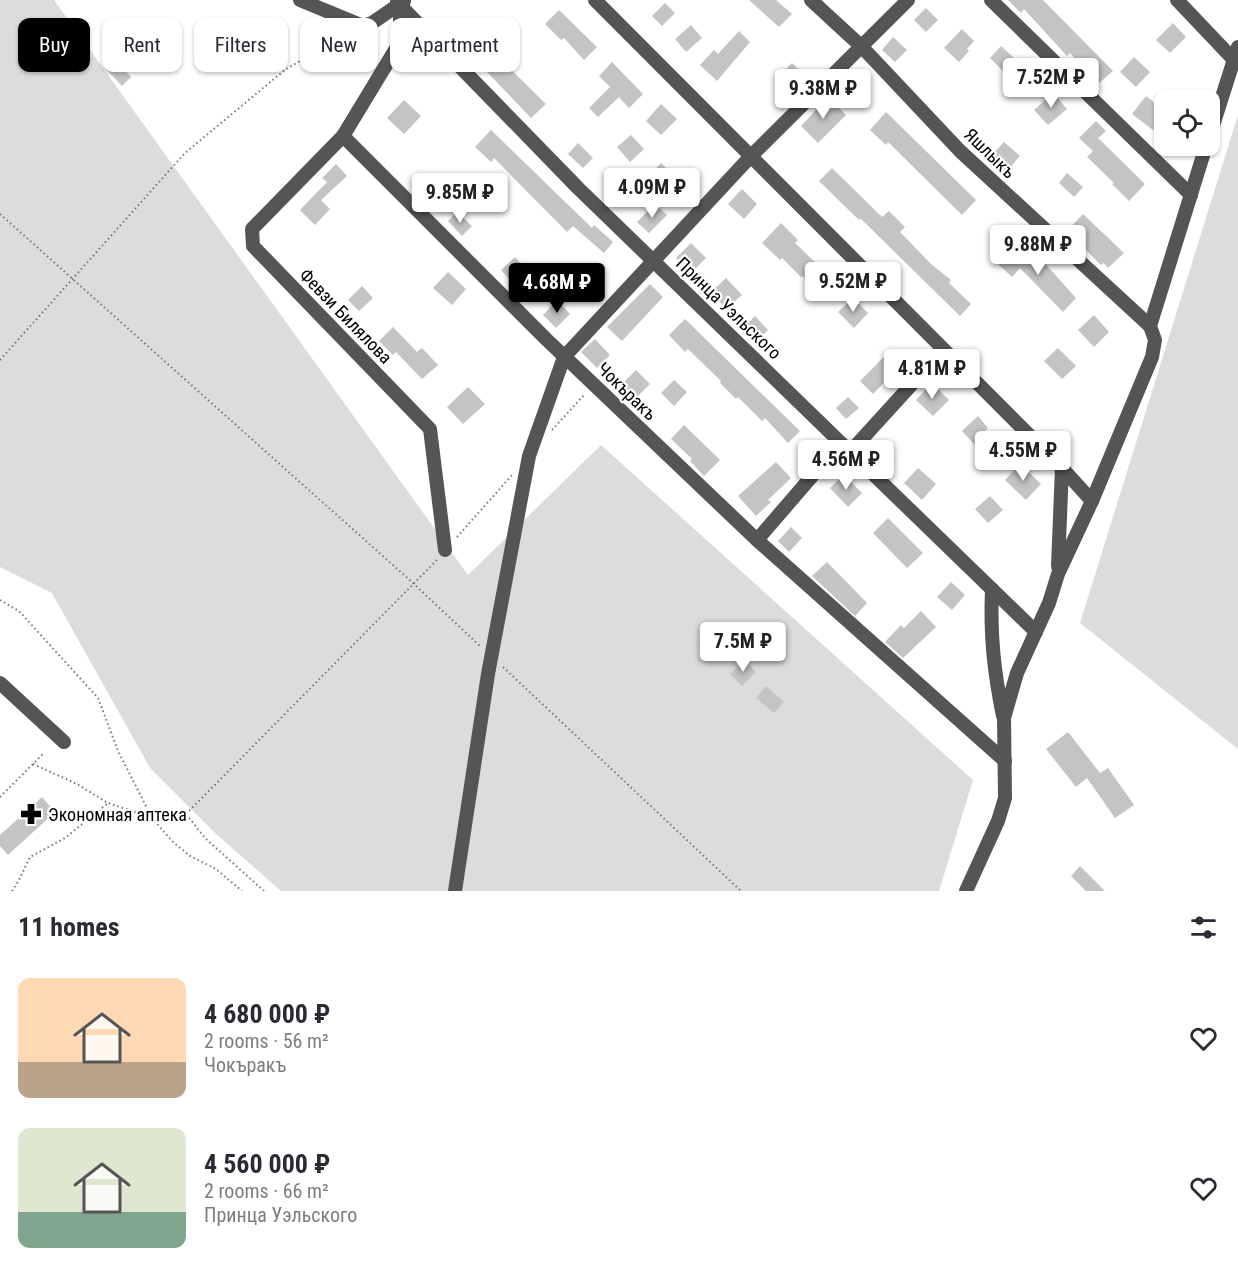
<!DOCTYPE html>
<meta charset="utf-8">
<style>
:root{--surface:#fff;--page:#f7f7f7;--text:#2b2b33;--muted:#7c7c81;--accent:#000}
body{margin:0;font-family:"Roboto Condensed",sans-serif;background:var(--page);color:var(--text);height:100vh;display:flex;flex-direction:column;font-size:22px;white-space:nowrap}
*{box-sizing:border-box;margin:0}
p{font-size:20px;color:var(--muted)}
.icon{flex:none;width:33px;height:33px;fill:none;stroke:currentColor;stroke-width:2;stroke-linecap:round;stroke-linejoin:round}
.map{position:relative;height:891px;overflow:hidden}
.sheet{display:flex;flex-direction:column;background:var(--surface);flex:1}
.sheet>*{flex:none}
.guide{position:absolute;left:18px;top:18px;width:600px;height:54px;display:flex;gap:12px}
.buttons{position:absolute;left:1154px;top:90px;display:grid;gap:12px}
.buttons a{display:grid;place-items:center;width:66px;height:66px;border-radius:12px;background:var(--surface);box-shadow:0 2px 4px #0004;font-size:30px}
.price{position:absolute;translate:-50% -51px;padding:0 14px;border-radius:6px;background:#fff;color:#222;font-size:20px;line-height:39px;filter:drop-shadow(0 2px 3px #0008)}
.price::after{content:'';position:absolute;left:50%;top:36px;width:18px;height:14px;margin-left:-9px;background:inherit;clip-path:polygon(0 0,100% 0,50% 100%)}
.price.on{background:var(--accent);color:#fff}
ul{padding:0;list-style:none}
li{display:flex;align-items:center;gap:18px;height:150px;padding:0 18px}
li span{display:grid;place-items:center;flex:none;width:168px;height:120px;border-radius:12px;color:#555}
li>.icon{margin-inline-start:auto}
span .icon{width:72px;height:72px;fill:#fffc;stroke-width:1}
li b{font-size:26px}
h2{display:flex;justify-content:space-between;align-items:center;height:72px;padding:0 18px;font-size:26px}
.chip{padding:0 21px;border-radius:12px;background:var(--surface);box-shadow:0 2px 4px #0004;font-size:21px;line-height:54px}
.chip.on{background:var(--accent);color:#fff}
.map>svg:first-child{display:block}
.green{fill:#dcdcdc}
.building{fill:#c4c4c4}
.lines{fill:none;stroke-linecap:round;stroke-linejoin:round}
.path{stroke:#777;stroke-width:2;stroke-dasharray:1.5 3;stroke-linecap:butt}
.minor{stroke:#555;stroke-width:14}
.labels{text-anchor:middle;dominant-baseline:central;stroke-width:4.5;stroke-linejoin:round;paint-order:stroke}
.street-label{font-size:18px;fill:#000;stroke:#fff}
.poi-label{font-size:18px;fill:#000;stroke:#fff;text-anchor:start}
</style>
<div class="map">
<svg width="1238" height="891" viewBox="0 0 1238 891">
<rect width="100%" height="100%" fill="#fff"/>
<g class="green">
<polygon points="0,0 54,0 468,575 601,445 973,780 939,891 281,891 215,833 150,768 52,593 0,567"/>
<polygon points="1238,115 1238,749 1080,623"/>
</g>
<g class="building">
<polygon points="749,0 776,0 792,14 779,27"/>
<polygon points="1008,0 1043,0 1113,71 1098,84 1070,53 1067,56 1024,9 1021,13"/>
<polygon points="665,3 675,13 662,26 652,16"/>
<polygon points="926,8 938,20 926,32 914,20"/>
<polygon points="559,10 597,47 584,60 564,38 561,40 545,24"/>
<polygon points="1173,23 1186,37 1170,53 1156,40"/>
<polygon points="691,25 702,38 686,52 675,39"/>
<polygon points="962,29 974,41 967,49 969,51 959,62 944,48"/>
<polygon points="739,31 750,42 717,81 700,65 714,50 718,54"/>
<polygon points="893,37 907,50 895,62 882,50"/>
<polygon points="1001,46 1015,59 1003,71 990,58"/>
<polygon points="1134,57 1150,72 1136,87 1120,72"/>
<polygon points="500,59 546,104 531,118 487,72"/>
<polygon points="116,60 131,77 122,86 106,69"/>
<polygon points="612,62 643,94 629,108 619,97 598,117 589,108 610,87 599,76"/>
<polygon points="792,63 807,77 792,93 776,79"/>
<polygon points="1053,93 1067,109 1048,125 1034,110"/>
<polygon points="1146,96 1164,110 1164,116 1153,130 1132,114"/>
<polygon points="828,97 846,115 818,143 801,126"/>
<polygon points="404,100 421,116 404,134 387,118"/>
<polygon points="661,104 677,119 661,135 646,121"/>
<polygon points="886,112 976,200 962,215 888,142 886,145 870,130"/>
<polygon points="1096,121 1106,131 1098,138 1145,184 1129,201 1112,184 1114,183 1087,157 1093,151 1079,138"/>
<polygon points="491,130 592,228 594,225 613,242 604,253 573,226 567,232 494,158 491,162 475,147"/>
<polygon points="631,135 644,149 630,162 617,147"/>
<polygon points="1004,142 1020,156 1005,173 989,158"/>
<polygon points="578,143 593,158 583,168 568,154"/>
<polygon points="661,163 675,177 662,191 648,177"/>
<polygon points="336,164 347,176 321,200 330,209 315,225 300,210 327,182 322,178"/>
<polygon points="832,168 882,217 889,211 905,227 900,232 932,265 951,280 949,283 971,304 960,316 860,218 859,220 819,181"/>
<polygon points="1067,173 1083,187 1074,197 1059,183"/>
<polygon points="742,189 757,204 744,219 728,204"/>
<polygon points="655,204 667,215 649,233 637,222"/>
<polygon points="457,212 472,226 462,236 448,221"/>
<polygon points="1083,214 1124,253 1108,268 1104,263 1101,265 1067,231"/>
<polygon points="781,223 798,240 795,243 840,286 826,300 803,276 801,277 782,258 780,260 762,243"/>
<polygon points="691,243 706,258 691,273 676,258"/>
<polygon points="1012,246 1018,251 1020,248 1037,263 1041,259 1076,298 1063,312 1020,268 1012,277 997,263"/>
<polygon points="515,257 529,272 515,285 501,270"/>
<polygon points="588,269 601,282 585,298 572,285"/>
<polygon points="448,272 466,289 452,305 433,288"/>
<polygon points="726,278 742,295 726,309 711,292"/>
<polygon points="650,284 663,297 622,341 607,327"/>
<polygon points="362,286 373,298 359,311 348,300"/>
<polygon points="853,298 868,313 854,328 838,312"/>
<polygon points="557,300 570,314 556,328 543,315"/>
<polygon points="1094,315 1109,332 1094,347 1078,330"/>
<polygon points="755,316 768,330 758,340 745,326"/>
<polygon points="685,319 800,431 788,443 765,418 762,421 738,397 736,399 720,383 721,381 688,349 685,352 669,335"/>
<polygon points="393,327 417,352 422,348 438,365 422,379 396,352 393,355 379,341"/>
<polygon points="595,339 610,355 597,368 581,352"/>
<polygon points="1058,348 1076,366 1062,379 1044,361"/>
<polygon points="892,349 905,361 873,394 860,381"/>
<polygon points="636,370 650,384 632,402 618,388"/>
<polygon points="674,380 687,392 674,406 661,393"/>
<polygon points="932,383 949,400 933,416 916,400"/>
<polygon points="468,387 485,404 463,424 447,407"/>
<polygon points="848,397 859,408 846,419 836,408"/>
<polygon points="978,416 988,428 983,433 986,436 976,446 962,431"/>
<polygon points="684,425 720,460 704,476 690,461 692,459 671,439"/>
<polygon points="776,462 791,478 768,500 771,502 756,516 738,496"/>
<polygon points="1020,464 1041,484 1026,500 1005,480"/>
<polygon points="918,468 936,484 922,500 904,483"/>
<polygon points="844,475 862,493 848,507 830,488"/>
<polygon points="990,496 1003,510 988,523 975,509"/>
<polygon points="888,518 923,553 907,568 873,533"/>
<polygon points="791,527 802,538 789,552 778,541"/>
<polygon points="827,562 867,603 855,616 812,576"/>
<polygon points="951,582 965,595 952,610 937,597"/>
<polygon points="921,611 936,627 903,658 885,642 901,625 904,628"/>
<polygon points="744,660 756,672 742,686 730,674"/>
<polygon points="766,686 784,702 774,713 756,698"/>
<polygon points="1068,732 1100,773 1108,768 1134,805 1115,818 1087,778 1076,787 1046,749"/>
<polygon points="42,797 55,812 8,855 0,846 0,835"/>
<polygon points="1080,866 1105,891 1086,891 1071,876"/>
</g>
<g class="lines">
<g class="path">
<polyline points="0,214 414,584 481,647"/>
<polyline points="0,360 185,153 286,69 348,34"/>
<polyline points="552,430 585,394"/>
<polyline points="457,537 513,474"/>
<polyline points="0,600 19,611 98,698 118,751 152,818 186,814 205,838 264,891"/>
<polyline points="503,667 741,891"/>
<polyline points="33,764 77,784 108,803 152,818 173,842 190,856 216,869 242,891"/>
<polyline points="0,797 44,753"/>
<polyline points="186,814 437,560"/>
<polyline points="12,891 19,880 30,857 65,838 108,803"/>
</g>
<g class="minor">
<polyline points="300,0 363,26 372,23 404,1"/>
<polyline points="595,0 1062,468 1058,566"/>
<polyline points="811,0 862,47 960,151 1150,326"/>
<polyline points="991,0 1191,195"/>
<polyline points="1177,0 1234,60"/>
<polyline points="397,2 578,188 1036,632"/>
<polyline points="400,5 400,42 343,136 546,339 757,540 1005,761"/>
<polyline points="343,136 252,229 253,246 430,429 445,550"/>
<polyline points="1209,138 1238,47"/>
<polyline points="1062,468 1092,501"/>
<polyline points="757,540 832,453 851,451 943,350"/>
<path d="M992,589C990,635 994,672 1003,716"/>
<polyline points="0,683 64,742"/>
<polyline points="455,891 488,674 529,456 564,357 751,156 908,0"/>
<polyline points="966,891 998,821 1005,798 1004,718 1017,673 1049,603 1058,574 1092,501 1152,357 1155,340 1150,326 1206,146"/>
</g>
</g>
<defs>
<symbol id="pharmacy-bare" viewBox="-9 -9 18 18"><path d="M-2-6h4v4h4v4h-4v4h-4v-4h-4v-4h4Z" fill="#000" stroke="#fff" stroke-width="2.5" paint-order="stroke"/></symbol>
</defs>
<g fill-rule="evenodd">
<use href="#pharmacy-bare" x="16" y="799" width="30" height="30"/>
</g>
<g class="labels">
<g class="street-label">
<text transform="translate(990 153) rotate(44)">Яшлыкъ</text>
<text transform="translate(729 308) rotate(44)">Принца Уэльского</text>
<text transform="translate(346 316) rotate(46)">Февзи Билялова</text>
<text transform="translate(627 391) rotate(44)">Чокъракъ</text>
</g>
<g class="poi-label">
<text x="48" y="814">Экономная аптека</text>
</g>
</g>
</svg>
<div class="buttons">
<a><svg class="icon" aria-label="locate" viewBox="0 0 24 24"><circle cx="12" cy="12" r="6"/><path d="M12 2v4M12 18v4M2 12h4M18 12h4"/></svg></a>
</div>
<b class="price" style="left:1051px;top:109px">7.52M ₽</b>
<b class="price" style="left:823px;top:120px">9.38M ₽</b>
<b class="price" style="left:652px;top:219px">4.09M ₽</b>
<b class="price" style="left:460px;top:224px">9.85M ₽</b>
<b class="price" style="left:1038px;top:276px">9.88M ₽</b>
<b class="price" style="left:853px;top:313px">9.52M ₽</b>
<b class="price on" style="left:557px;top:314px">4.68M ₽</b>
<b class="price" style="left:932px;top:400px">4.81M ₽</b>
<b class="price" style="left:1023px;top:482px">4.55M ₽</b>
<b class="price" style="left:846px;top:491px">4.56M ₽</b>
<b class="price" style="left:743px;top:673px">7.5M ₽</b>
<div class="guide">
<a class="chip on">Buy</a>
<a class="chip">Rent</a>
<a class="chip">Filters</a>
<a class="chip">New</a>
<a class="chip">Apartment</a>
</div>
</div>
<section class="sheet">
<h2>11 homes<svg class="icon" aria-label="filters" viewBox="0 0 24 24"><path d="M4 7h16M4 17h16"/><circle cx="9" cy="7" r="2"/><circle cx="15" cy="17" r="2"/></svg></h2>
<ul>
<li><span style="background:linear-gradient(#ffd9b3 70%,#b9a48a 0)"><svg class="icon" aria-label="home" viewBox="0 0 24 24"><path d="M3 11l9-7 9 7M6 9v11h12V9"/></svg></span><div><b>4 680 000 ₽</b><p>2 rooms · 56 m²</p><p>Чокъракъ</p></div><svg class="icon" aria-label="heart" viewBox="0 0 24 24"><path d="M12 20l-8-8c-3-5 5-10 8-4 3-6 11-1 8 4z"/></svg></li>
<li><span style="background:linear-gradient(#dfe7d0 70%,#7fa58c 0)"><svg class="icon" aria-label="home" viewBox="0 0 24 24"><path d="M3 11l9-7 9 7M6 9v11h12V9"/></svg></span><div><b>4 560 000 ₽</b><p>2 rooms · 66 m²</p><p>Принца Уэльского</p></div><svg class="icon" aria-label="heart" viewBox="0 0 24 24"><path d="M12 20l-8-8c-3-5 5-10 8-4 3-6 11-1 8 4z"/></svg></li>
</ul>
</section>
